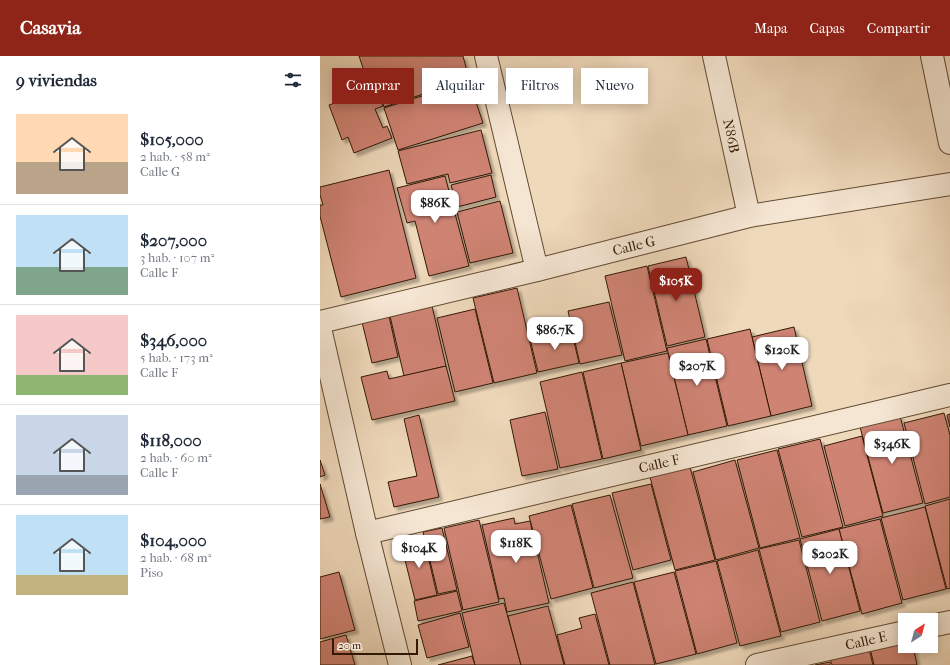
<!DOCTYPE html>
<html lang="es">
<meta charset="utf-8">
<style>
:root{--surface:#fff;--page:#f6f6f7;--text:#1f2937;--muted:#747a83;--line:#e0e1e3;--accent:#8f2418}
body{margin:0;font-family:"IM FELL French Canon",serif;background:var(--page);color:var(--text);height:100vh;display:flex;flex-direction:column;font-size:15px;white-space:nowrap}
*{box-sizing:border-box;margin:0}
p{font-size:13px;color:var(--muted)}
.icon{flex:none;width:22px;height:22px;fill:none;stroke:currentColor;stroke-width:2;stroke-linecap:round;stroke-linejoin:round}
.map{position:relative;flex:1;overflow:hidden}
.side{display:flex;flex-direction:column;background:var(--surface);width:320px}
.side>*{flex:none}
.banner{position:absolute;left:12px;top:12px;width:380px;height:36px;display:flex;gap:8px}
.needle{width:26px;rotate:36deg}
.tools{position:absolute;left:578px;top:557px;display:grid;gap:8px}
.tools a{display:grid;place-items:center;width:40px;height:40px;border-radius:0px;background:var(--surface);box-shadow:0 2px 10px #0003;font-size:20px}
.scale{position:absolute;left:12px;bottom:10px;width:86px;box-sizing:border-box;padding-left:4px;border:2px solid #321905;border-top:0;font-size:11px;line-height:14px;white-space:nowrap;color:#321905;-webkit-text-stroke:3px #f5e6d3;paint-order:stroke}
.price{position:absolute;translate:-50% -34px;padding:0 9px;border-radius:8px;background:#fff;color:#222;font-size:13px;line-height:26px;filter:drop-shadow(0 1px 2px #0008)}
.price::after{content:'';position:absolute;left:50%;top:24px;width:12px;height:9px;margin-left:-6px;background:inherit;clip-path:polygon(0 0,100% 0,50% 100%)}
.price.active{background:var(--accent);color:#fff}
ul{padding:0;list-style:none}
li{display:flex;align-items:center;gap:12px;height:100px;padding:0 16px}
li+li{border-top:1px solid var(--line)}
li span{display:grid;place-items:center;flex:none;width:112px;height:80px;border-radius:0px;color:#555}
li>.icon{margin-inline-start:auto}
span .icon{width:48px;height:48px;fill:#fffc;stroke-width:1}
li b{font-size:17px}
h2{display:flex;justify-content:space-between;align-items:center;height:48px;padding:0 16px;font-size:17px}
.chip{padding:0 14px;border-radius:0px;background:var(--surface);box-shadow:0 2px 10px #0003;font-size:14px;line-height:36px}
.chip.active{background:var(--accent);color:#fff}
header{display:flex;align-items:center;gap:24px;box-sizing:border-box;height:56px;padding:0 20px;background:var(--accent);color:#fff}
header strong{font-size:19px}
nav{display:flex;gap:22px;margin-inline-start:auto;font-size:14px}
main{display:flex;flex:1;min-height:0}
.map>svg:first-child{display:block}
.building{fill:#cf8373;stroke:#321905;filter:url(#shadow)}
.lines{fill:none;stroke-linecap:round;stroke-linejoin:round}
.minor-casing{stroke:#614932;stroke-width:24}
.minor{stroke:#f5e6d3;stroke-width:22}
.labels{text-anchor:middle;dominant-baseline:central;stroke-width:3;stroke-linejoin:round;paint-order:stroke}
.street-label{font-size:14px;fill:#321905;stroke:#f5e6d3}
</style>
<header>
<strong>Casavia</strong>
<nav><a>Mapa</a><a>Capas</a><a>Compartir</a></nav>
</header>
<main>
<section class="side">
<h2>9 viviendas<svg class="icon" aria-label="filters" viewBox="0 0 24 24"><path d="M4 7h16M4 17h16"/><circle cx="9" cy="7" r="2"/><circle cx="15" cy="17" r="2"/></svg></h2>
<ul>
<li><span style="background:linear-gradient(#ffd9b3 60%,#b9a48a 0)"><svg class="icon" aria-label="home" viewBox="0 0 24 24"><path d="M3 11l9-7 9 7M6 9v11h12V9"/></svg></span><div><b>$105,000</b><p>2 hab. · 58 m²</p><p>Calle G</p></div></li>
<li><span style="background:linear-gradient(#bfe0f5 65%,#7fa58c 0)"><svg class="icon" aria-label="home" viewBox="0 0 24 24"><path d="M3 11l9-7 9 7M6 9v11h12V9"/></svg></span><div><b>$207,000</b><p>3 hab. · 107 m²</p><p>Calle F</p></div></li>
<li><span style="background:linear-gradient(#f6c9c9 75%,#8fb573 0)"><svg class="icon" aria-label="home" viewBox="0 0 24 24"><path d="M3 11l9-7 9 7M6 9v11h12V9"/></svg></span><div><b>$346,000</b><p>5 hab. · 173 m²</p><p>Calle F</p></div></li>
<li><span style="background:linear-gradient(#c9d6e8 75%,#9aa5b1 0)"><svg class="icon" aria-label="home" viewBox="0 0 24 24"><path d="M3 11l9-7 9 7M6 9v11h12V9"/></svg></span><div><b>$118,000</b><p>2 hab. · 60 m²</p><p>Calle F</p></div></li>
<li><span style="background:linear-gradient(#bfe0f5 75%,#c2b280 0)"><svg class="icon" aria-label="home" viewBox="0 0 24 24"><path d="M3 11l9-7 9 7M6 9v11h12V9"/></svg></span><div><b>$104,000</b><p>2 hab. · 68 m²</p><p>Piso</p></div></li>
</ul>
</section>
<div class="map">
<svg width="630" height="609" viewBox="0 0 630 609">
<defs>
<filter id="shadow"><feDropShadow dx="3.5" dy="3.5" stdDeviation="1" flood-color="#0004"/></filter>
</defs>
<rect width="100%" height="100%" fill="#efd9bb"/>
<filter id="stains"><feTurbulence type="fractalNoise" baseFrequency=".005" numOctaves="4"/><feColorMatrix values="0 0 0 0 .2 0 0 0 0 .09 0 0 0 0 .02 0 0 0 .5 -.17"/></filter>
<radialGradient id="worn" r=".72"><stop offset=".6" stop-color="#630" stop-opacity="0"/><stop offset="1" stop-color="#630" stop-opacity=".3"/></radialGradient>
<g class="building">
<polygon points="39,0 143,0 149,23 64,51 56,28 49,30"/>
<polygon points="149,25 163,67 78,94 64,52"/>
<polygon points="55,32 63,50 55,53 63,72 67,70 72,82 34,97 28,81 22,84 9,49"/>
<polygon points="161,74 172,117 130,127 128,118 87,128 78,95"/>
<polygon points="69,114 96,222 21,241 0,160 0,149 3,149 0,139 0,131"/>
<polygon points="171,119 176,141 137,151 131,129"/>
<polygon points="125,120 149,210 109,220 95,165 87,167 77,132"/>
<polygon points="180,145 193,197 150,207 137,156"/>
<polygon points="366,201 385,281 347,290 328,210"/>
<polygon points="327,210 347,295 305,305 285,220"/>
<polygon points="197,232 217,317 174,327 153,242"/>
<polygon points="289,246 302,299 260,308 248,255"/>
<polygon points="112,250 126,310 84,320 70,260"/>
<polygon points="155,253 173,327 135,336 117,262"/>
<polygon points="69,260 78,301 52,307 42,266"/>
<polygon points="474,271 492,350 451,360 432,281"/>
<polygon points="251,273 259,307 218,316 210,283"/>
<polygon points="430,273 451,360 408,370 387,283"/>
<polygon points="386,283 407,370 368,379 347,292"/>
<polygon points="348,297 368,379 321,390 301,307"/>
<polygon points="301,307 321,394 283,403 263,316"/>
<polygon points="126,310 135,345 52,364 41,321 67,315 69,323"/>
<polygon points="262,316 282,403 240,412 220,326"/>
<polygon points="225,356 238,413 202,420 190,364"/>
<polygon points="624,357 630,379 630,441 605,448 584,367"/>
<polygon points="630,358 630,371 627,359"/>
<polygon points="99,359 119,441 74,451 68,426 97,420 84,363"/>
<polygon points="580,360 603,447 563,457 540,371"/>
<polygon points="542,380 563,460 525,470 504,390"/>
<polygon points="500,383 523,471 482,481 458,393"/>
<polygon points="457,394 480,482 440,492 417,404"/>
<polygon points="0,404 5,419 0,421"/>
<polygon points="415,404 439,492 396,504 373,416"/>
<polygon points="370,411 395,504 355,514 330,421"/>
<polygon points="0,428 10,461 0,463"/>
<polygon points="331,428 351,504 313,514 292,437"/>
<polygon points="290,439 313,522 274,532 252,448"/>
<polygon points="630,443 630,532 627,533 605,450"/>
<polygon points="251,449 273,532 231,543 209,460"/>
<polygon points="605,451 626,533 583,544 561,462"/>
<polygon points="194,462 195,468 210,465 229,547 187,556 184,542 179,543 162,469"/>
<polygon points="560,463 582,547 542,558 519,473"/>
<polygon points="159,464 179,546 143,554 124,472"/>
<polygon points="122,472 137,534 118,538 103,476"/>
<polygon points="519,473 540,555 502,565 480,483"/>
<polygon points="104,483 117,539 95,544 81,488"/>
<polygon points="479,484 500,566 461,576 439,493"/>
<polygon points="438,494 461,580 420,590 397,505"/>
<polygon points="396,505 417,587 377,598 355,515"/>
<polygon points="19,516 35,574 0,583 0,521"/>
<polygon points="354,516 376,598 336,608 314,526"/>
<polygon points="313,526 335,609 290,609 271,537"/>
<polygon points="137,535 142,555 98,565 94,545"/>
<polygon points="184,547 201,609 155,609 142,557"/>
<polygon points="228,550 244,609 201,609 188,560"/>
<polygon points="140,557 149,591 107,602 98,569"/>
<polygon points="275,558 289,609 245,609 237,579 262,572 259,562"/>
<polygon points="26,579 35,609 0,609 0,586"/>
<polygon points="585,585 585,590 593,590 597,609 554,609 550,592"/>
<polygon points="549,593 553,609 512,609 510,602"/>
<polygon points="152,600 155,609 118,609"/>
<polygon points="510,606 510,609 495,609"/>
</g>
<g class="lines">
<defs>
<g id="minor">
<polyline points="166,0 217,214"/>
<polyline points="394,0 429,160"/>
<polyline points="612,0 630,87"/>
<polyline points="0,266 217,214 429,160 630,128"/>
<polyline points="0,272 47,477 80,609"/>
<polyline points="47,477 630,339"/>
<polyline points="611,570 630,566"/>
<polyline points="437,609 585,576"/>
</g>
</defs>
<use href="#minor" class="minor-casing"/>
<use href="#minor" class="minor"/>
</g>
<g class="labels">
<g class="street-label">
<text transform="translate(411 80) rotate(78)">N86B</text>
<text transform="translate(314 190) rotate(-14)">Calle G</text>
<text transform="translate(339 408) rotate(-13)">Calle F</text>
<text transform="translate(546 585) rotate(-13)">Calle E</text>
</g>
</g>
<rect width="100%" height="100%" filter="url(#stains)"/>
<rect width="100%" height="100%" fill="url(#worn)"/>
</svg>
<div class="tools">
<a><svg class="needle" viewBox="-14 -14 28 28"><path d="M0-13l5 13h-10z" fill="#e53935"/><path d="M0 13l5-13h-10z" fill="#747a83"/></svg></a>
</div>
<div class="scale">20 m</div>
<b class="price" style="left:115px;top:168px">$86K</b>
<b class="price active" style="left:356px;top:246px">$105K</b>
<b class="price" style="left:235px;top:295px">$86.7K</b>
<b class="price" style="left:462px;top:315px">$120K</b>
<b class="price" style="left:377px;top:331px">$207K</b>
<b class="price" style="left:572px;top:409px">$346K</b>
<b class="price" style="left:196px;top:508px">$118K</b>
<b class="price" style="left:99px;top:513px">$104K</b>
<b class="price" style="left:510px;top:519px">$202K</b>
<div class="banner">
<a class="chip active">Comprar</a>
<a class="chip">Alquilar</a>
<a class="chip">Filtros</a>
<a class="chip">Nuevo</a>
</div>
</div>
</main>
